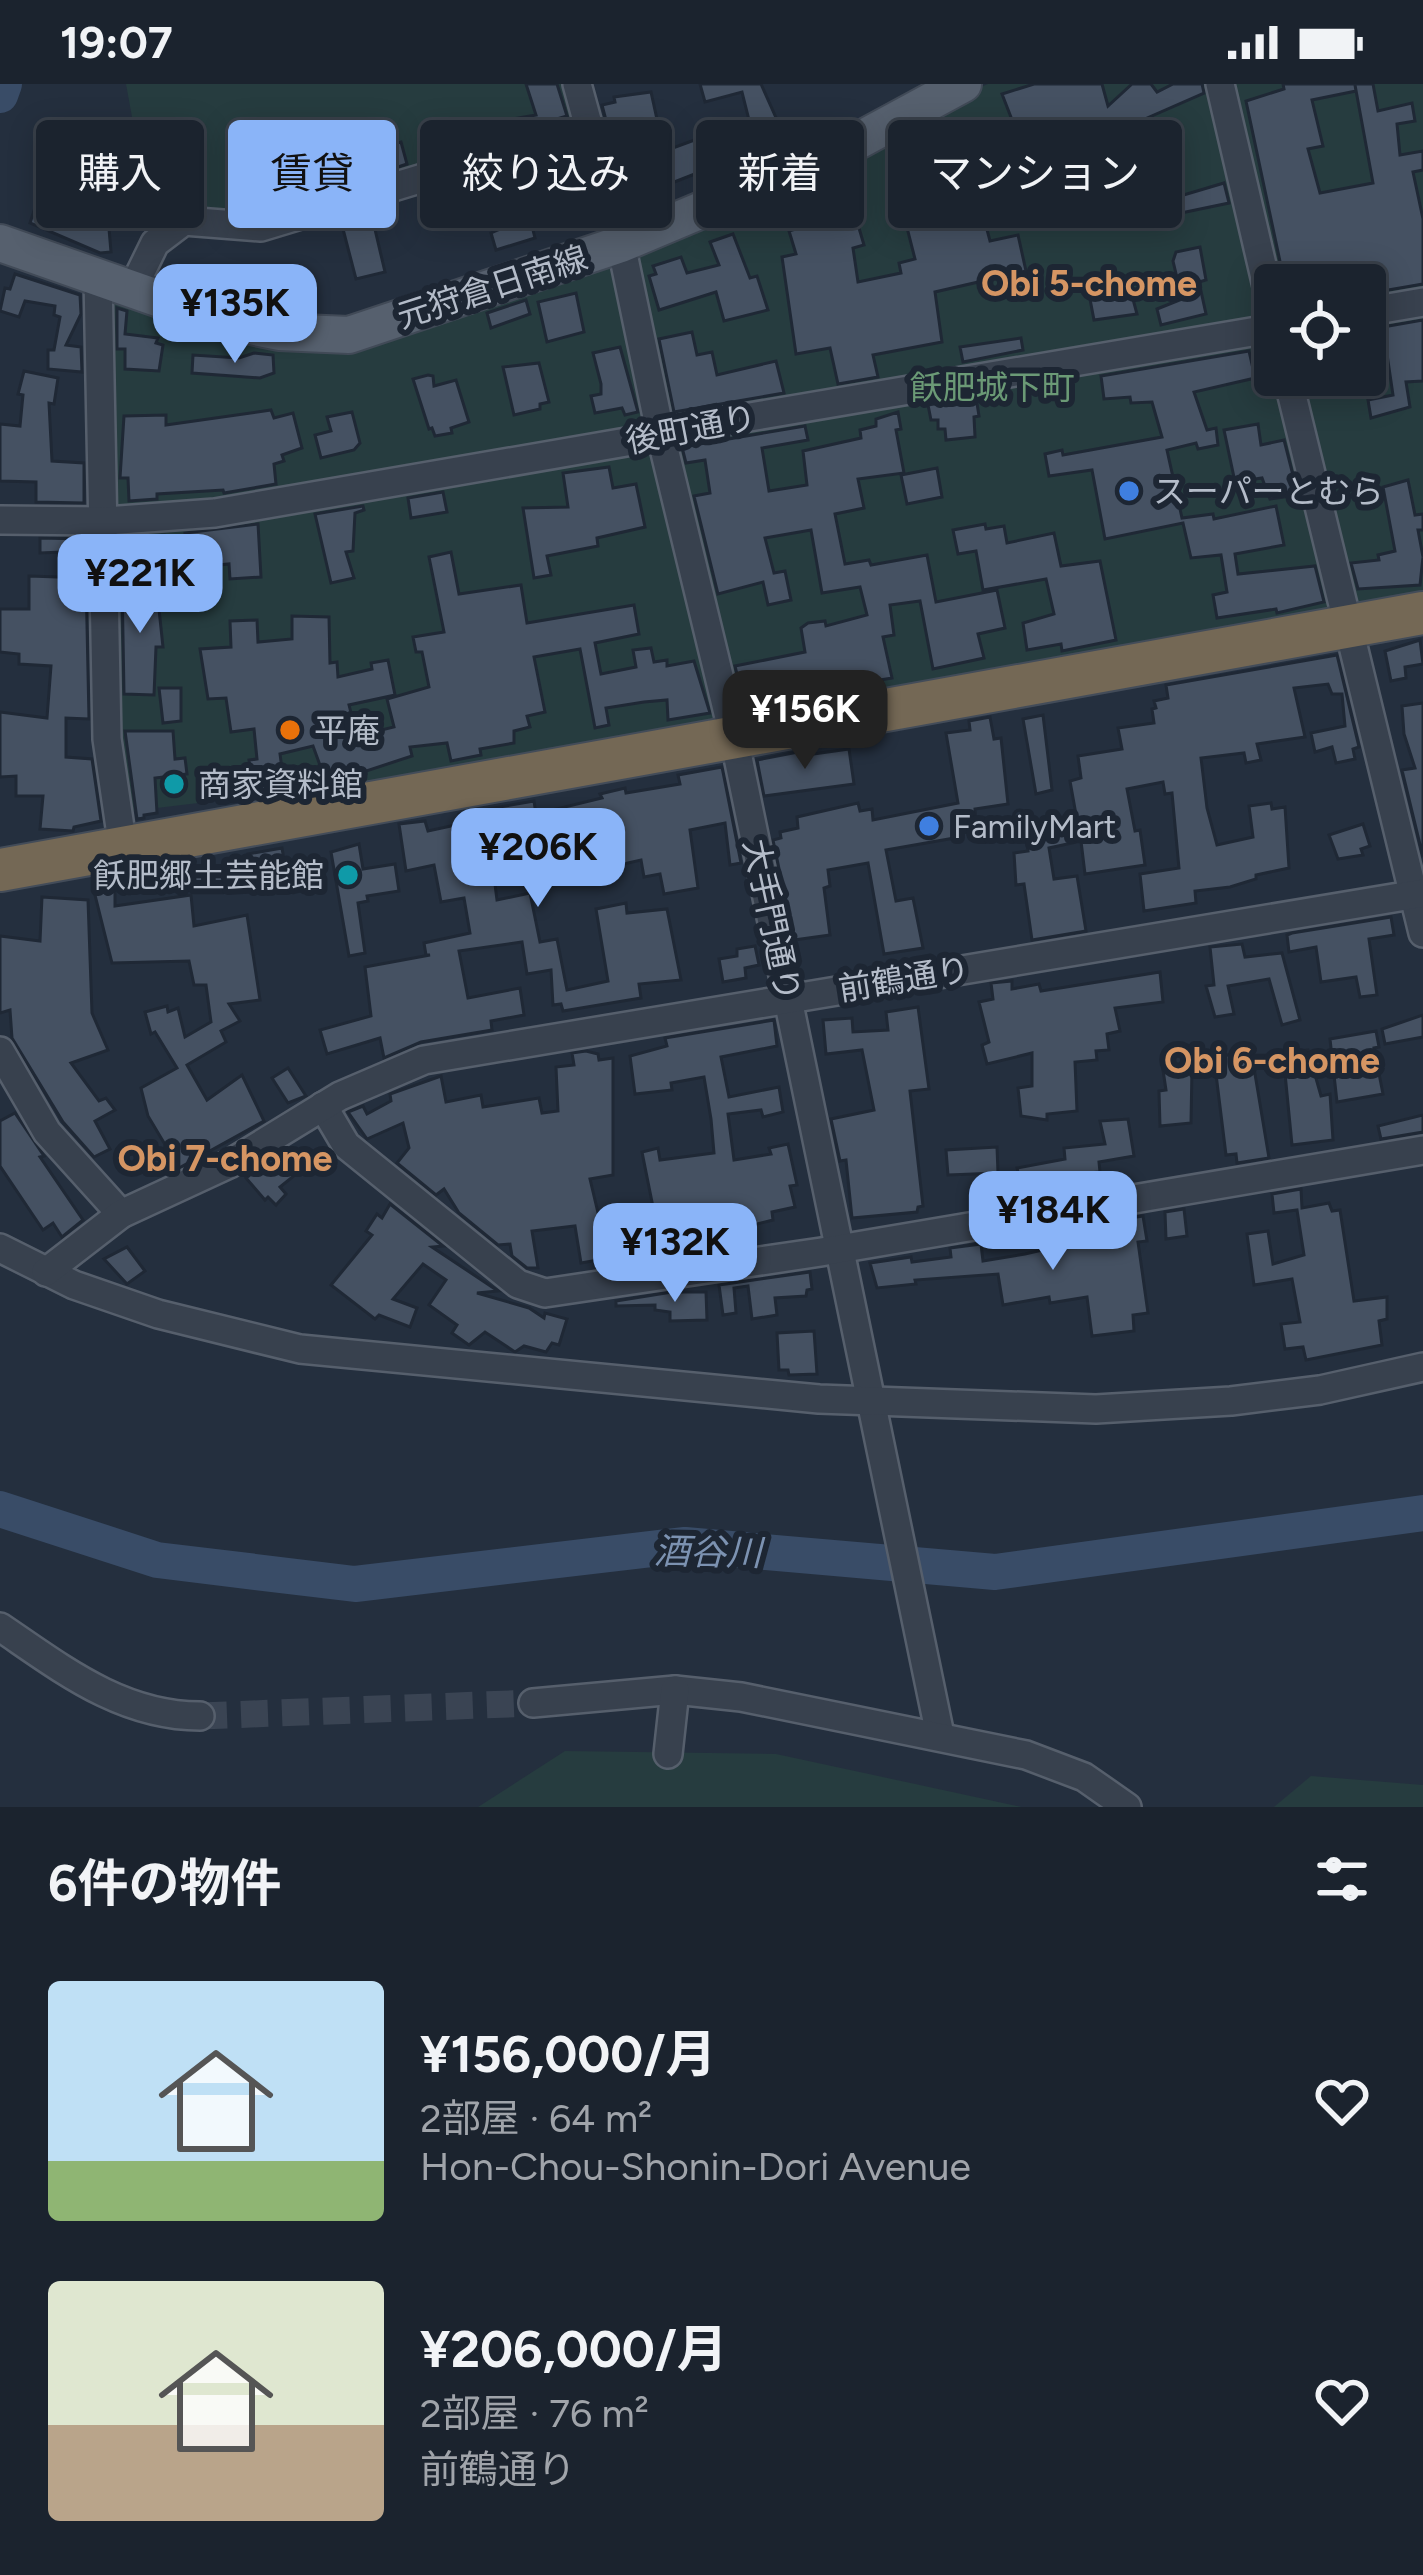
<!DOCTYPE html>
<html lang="ja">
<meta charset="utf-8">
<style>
:root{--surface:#1b232e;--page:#282f3a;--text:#f1f3f6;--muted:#a0a4aa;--line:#39404a;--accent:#8ab4f8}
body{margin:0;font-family:Figtree,"Noto Sans JP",sans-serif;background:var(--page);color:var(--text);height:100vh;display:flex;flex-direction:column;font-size:45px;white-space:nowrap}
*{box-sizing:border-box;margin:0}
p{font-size:39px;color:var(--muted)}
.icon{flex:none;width:66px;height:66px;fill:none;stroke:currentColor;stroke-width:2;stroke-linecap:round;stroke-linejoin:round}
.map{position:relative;height:1723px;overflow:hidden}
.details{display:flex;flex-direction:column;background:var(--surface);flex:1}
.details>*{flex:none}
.hud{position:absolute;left:36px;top:36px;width:1353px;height:108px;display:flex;gap:24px}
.fabs{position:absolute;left:1254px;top:180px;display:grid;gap:24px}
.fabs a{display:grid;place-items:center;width:132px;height:132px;border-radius:12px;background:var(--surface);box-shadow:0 6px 30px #0003,0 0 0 3px var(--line);font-size:60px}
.price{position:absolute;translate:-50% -102px;padding:0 27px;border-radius:24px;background:var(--accent);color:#111;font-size:39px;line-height:78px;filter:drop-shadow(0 3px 6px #0008)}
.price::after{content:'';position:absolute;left:50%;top:72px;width:36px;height:27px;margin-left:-18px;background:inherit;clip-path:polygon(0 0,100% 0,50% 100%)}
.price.active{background:#222;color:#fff}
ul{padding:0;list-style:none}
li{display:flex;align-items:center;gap:36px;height:300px;padding:0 48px}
li span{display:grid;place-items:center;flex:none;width:336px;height:240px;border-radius:12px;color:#555}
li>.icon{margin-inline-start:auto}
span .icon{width:144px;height:144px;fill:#fffc;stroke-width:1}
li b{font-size:51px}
h2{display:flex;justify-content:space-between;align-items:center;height:144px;padding:0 48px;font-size:51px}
.pill{padding:0 42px;border-radius:12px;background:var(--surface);box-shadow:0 6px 30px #0003,0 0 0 3px var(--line);font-size:42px;line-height:108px}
.pill.active{background:var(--accent);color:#111}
.status{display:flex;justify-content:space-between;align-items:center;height:84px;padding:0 60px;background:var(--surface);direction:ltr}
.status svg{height:33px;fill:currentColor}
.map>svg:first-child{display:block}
.green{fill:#263c3f;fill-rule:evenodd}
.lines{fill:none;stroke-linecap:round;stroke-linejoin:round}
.river{stroke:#394c67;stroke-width:36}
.building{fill:#455162;stroke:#1f2835;stroke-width:3;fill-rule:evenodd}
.minor-tunnel{stroke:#3a4453;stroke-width:27;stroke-dasharray:27 14;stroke-linecap:butt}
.minor-casing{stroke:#565f6c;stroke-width:32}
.major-casing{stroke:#414a57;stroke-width:40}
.highway-casing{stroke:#434c59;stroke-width:46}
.minor{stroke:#38414e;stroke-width:27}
.major{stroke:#56606e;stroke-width:36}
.highway{stroke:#746855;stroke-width:42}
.shop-dot{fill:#3f7fe0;stroke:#1d2633;stroke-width:4.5}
.food-dot{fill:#e8710a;stroke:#1d2633;stroke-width:4.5}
.culture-dot{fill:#0f9aa8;stroke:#1d2633;stroke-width:4.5}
.labels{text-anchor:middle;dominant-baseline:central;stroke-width:12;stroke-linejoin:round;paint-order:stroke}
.street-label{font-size:33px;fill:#b4bcc9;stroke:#1d2633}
.park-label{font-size:33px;fill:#6b9a76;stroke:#1d2633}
.poi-label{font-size:33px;fill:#b4bcc9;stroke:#1d2633;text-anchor:start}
.neighbourhood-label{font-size:36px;font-weight:bold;fill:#d59563;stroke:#1d2633}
.water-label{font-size:36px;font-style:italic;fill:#7c92b1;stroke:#1d2633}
</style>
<div class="status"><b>19:07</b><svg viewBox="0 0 49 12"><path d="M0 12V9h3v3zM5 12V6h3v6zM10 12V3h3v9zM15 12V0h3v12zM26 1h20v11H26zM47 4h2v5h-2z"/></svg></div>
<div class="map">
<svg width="1423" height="1723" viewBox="0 0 1423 1723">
<rect width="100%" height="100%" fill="#242f3e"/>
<g class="green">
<polygon points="126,0 592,0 572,44 155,159"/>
<path d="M988,0H1423V510L411,693L132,727L107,633L99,207L383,255ZM1275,201H1365V291H1275Z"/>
<polygon points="565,1667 776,1670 1022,1723 478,1723"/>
<polygon points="1311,1692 1423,1701 1423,1723 1274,1723"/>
</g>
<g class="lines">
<g class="river">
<polyline points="0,11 4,0"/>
<polyline points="0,1425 157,1476 355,1500 685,1461 995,1488 1423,1429"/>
</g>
</g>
<g class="building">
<polygon points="526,0 557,0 567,32 455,65 452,45 536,31"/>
<polygon points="700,0 761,0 777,36 746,52 751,68 659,104 653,90 642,95 625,40 608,44 602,21 615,18 614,13 651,8 660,49 670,47 673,64 749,36 742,8 705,18"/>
<polygon points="1034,0 1102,0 1108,22 1132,0 1151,0 1157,8 1173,0 1202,0 1204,9 1122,45 1120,51 1139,106 1124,113 1120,104 1041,128 1030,95 1021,98 1004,44 1014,41 1002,10"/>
<path d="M1283,0H1373L1378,27L1412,19L1415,37L1397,40L1400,71L1423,67V86L1413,88L1423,135V200L1365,210V201H1285L1246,17L1284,5ZM1355,1L1373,99L1320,109L1308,65L1323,62L1312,16L1356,7Z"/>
<polygon points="63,40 79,46 63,88 68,90 62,117 67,121 66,125 86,135 108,133 111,168 100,169 30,139"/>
<polygon points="401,58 407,80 389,86 382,63"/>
<polygon points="938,87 944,106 975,100 990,157 1018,151 1026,187 935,208 942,258 873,271 878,293 838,300 830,264 796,270 782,173 796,170 789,147 854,127 864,161 853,164 858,198 901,189 899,179 915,175 900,116 924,109 920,90"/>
<polygon points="1164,93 1177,113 1224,99 1229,119 1157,134 1147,98"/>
<polygon points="573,101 580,126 569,129 570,136 533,146 535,154 496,166 491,149 500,145 499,134 539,124 537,114"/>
<polygon points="373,137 385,188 356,195 343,145"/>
<polygon points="733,150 750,194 757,192 768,226 724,237 716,208 659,226 649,192 656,190 653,182 681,173 687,189 719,181 710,158"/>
<polygon points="1200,163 1206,196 1199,198 1206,230 1161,241 1157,225 1182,215 1173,177 1176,168"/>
<polygon points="15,190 80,211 81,230 66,261 81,263 82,288 48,285 48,266 54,266 60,233 54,231 55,222 25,217 19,233 0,227 5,204 10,205"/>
<polygon points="1130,204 1137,230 1094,236 1089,210"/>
<polygon points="576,209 584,248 547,258 538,218"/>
<polygon points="526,216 530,230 491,244 487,229"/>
<polygon points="117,224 127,227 125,250 158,254 156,259 163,261 159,287 125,285 125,265 117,265"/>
<polygon points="1423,236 1423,297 1406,298 1410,323 1371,334 1368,316 1393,311 1383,243"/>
<polygon points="692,248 697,271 712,268 717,291 776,277 784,309 674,328 659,255"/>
<polygon points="1021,254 1023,266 963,278 960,263"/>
<polygon points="620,263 638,328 625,331 622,324 595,329 591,312 601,310 601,300 593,269"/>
<polygon points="1249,267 1255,294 1194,308 1207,346 1216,344 1218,361 1198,365 1196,359 1167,366 1182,434 1213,430 1214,435 1276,422 1284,461 1235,470 1238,490 1315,482 1324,518 1277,529 1276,525 1217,534 1213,511 1227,508 1221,471 1191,474 1183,439 1105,455 1092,386 1049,392 1045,370 1062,366 1063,371 1162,353 1152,318 1131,319 1130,313 1104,315 1101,292"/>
<polygon points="254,269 273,271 274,289 260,294 192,289 193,271 239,274"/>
<polygon points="539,279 549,318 540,320 540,325 514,331 503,283"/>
<polygon points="24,287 58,294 54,320 49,319 52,377 84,379 84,419 36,418 36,398 0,397 0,340 20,342 23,311 18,310"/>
<polygon points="428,291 433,292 434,302 456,296 469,338 451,344 452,349 435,352 432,344 429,345 413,295"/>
<polygon points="976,313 979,332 974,333 975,353 946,356 945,345 938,345 938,336 931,336 928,321"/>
<polygon points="271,326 274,334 293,329 302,364 282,371 284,377 274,380 276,400 224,409 223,406 157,410 157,415 129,417 128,394 120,394 124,332 166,331 166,341"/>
<polygon points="352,328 360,359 354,366 321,374 315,351 331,347 327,333"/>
<polygon points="898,328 901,345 896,346 904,389 858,395 864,424 835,430 845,480 869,476 871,481 927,471 936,518 997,506 1005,544 978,550 984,574 933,585 920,517 890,521 894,551 883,553 892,594 804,609 804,603 746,612 745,623 735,582 805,568 801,544 808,539 825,537 826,542 867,531 860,503 822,509 811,446 765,454 774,489 785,487 791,516 768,521 763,498 718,510 694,412 710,409 705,376 686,379 682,363 805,342 808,356 762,364 769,407 807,401 803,367 861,354 860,346 876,342 876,335"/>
<polygon points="1258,340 1261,361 1284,356 1298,411 1270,415 1262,394 1235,398 1224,346"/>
<polygon points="609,383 613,404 636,400 645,443 597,454 598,462 547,472 551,491 534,494 523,424 568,423 563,389"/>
<polygon points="937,384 942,413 907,420 901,391"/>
<polygon points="1408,396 1415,431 1423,430 1423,446 1418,446 1423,473 1420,501 1358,505 1351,479 1379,476 1378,471 1395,467 1383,403"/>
<polygon points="443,408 447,428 411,434 408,414"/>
<polygon points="363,422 364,426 355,429 353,467 346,468 354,494 331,499 315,430"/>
<polygon points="258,440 261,493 230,495 229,480 188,484 185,449"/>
<polygon points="985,440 986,445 1004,442 1007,459 1054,449 1061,482 1100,477 1116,556 1062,567 1061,560 1027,566 1023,539 1054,530 1046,495 983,506 976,467 958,470 953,446"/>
<polygon points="164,451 164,485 147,487 144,466 131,466 130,459 121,459 121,454"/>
<polygon points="40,454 85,455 85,467 40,469"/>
<polygon points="451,468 459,510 521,501 527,539 634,521 639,550 595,559 601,590 636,583 633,566 651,564 654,578 667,576 667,582 694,577 710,629 668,636 667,616 644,618 606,624 609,641 595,644 580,565 534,573 545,628 527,632 530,643 514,647 514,659 480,665 481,671 451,677 447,659 410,663 412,672 366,687 366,690 349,695 347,689 325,695 313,662 280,670 285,707 225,719 221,699 251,693 249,676 257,675 254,645 231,648 226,614 208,615 200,565 231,563 230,537 257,536 258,558 292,555 292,532 329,533 330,579 337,578 338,593 372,585 371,579 388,576 395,611 349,621 357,652 394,643 387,615 429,603 422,568 416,568 413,553 444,548 429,473"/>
<polygon points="29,492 86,494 89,635 66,634 66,673 92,675 101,737 74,743 73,747 40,745 43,712 16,712 16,692 0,693 0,628 47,634 51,582 19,580 19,570 0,568 0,525 29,525"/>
<polygon points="122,496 156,497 163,563 156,563 154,611 124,610"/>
<polygon points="1420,556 1423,580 1405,583 1406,594 1391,597 1385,567"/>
<polygon points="1337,571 1359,663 1353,665 1355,675 1336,679 1332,663 1315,668 1311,649 1345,642 1342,610 1332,610 1328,600 1294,604 1305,653 1257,660 1261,676 1246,679 1244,669 1201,674 1207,724 1217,761 1253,753 1249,722 1271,719 1272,725 1285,723 1289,784 1256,791 1256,795 1230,803 1195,807 1196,819 1144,827 1140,790 1179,784 1172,709 1165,710 1163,698 1127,705 1135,747 1140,746 1145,781 1085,790 1081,757 1049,764 1054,795 1077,792 1086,847 1032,856 1024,800 1016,801 1014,769 1028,767 1025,748 1077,736 1070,697 1081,694 1078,672 1122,665 1118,644 1154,639 1152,625 1156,624 1154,617 1168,614 1166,601"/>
<polygon points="159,604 181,604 181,637 163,639"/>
<polygon points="1423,619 1423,773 1402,686 1415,684 1404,650 1402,622"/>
<polygon points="1043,631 1052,706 1036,710 1023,635"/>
<polygon points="990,633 994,655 1001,654 1008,720 975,725 976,739 957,741 960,753 886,766 896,817 913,814 923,864 884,870 868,779 828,786 830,802 824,804 830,851 794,856 773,756 781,754 780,748 798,744 797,733 858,719 860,727 872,725 873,736 958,719 946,649 970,646 969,637"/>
<polygon points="125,647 173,647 175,675 185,674 187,690 155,694 157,729 144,731 144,734 137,735"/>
<polygon points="849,665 854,700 764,712 757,676 798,668 799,672"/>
<polygon points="722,683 741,779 730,781 725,739 690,746 698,804 664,810 660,790 644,793 641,776 610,783 600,739 541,753 542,759 491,769 497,816 530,809 540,858 557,855 567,906 608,897 596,825 626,819 627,829 667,825 681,896 639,900 641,914 563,927 561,920 553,921 551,886 527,890 522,858 459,867 468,914 520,904 524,931 491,937 492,946 421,958 384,974 380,954 327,970 320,946 371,932 365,883 430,871 426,871 424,859 470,849 464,814 441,818 434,781 406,787 399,740 425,737 428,747 460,740 459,730 534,717 536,730 602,714 600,710 625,704 626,709 680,700 678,691"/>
<polygon points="1363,740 1370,762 1361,765 1363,771 1338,775 1329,751"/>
<polygon points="359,760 363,785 395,780 399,807 367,812 368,817 358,819 365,869 349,872 331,768"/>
<polygon points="282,764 287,793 194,805 191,787 249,777 248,770"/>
<polygon points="115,806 115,822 191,811 194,842 247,831 260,916 229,920 240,937 221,947 226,958 187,981 207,1016 242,991 264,1037 179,1084 148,1032 141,1004 177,984 155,948 151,950 145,928 167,922 168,928 178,924 185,953 211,938 206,901 194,901 189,877 112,879 94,807"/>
<polygon points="42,813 88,816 92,929 108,966 71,979 99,1017 106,1014 115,1026 95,1037 110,1065 94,1073 63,1038 12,954 10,926 0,929 0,852 40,857"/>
<polygon points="1391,833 1394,851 1369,855 1377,911 1360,913 1356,893 1321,898 1316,863 1289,868 1287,851 1292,849"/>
<polygon points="1242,860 1245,873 1282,869 1300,936 1282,941 1269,895 1228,902 1234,930 1215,933 1206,902 1214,901 1210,863"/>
<polygon points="755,862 759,881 745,884 746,894 723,898 719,875 737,872 737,865"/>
<polygon points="1160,888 1163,918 1115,924 1120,947 1107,950 1109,966 1096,967 1097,976 1075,978 1077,1027 1047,1030 1047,1036 1021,1032 1018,1004 1032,1002 1032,969 987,980 982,961 989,958 979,918 993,915 991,899 1012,897 1012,905 1039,900 1041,907"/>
<polygon points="918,923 929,1005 910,1007 923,1122 918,1123 917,1128 852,1134 846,1076 840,1077 831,1035 874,1026 862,966 826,970 823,936 852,934 853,948 888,946 886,928"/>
<polygon points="1423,931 1423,953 1385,960 1382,945"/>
<polygon points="774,936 777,962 721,973 729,1013 779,1003 783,1028 763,1033 761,1026 728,1030 734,1076 771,1070 769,1064 788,1060 797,1101 790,1102 795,1123 772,1128 773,1136 729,1147 730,1163 707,1167 706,1158 700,1158 581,1179 575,1142 532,1147 538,1184 527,1184 512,1172 510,1160 498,1161 459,1129 444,1105 436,1111 397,1079 409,1064 403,1039 367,1055 348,1028 363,1022 367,1030 391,1017 390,1010 441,992 446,1018 481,1011 483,1023 539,1014 542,1029 558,1027 556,983 574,981 572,969 586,967 598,970 599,976 613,974 613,1091 590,1095 599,1133 655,1133 642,1068 658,1064 660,1076 714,1069 711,1035 704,993 671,999 672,1006 635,1010 630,972 667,962 665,954"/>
<polygon points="1376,947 1379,963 1374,964 1383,1010 1337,1018 1330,955"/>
<polygon points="1251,966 1269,1074 1237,1079 1236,1070 1226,1071 1214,974"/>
<polygon points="1308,966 1321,1012 1330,1010 1333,1056 1292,1061 1283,969"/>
<polygon points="288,984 306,1012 288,1019 272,994"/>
<polygon points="1192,984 1191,1039 1160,1042 1159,1007 1166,1006 1163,986"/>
<polygon points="15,1029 44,1072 40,1073 83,1136 62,1153 53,1139 43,1146 0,1082 0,1037"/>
<polygon points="1423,1031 1423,1048 1381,1055 1378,1042"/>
<polygon points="1128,1035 1134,1072 1099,1078 1100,1088 1039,1093 1042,1112 1025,1115 1017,1084 1065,1075 1064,1064 1105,1060 1100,1037"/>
<polygon points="997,1063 998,1089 948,1091 946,1066"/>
<polygon points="290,1068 305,1083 280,1103 286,1110 276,1121 268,1113 265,1116 246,1094 267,1078 272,1083"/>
<polygon points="1301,1105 1302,1124 1329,1119 1332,1127 1340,1126 1354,1217 1387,1213 1387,1235 1379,1237 1382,1261 1306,1276 1303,1263 1285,1265 1281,1240 1300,1238 1292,1195 1254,1201 1247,1150 1268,1147 1273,1180 1304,1171 1297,1126 1274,1129 1272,1110"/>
<polygon points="390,1120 443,1162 432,1163 498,1207 477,1209 529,1224 544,1234 545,1229 567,1235 559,1261 552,1259 546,1268 524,1262 515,1268 485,1248 469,1261 452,1249 457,1241 429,1221 446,1196 423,1180 393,1215 417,1224 410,1243 379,1231 375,1235 331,1201 372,1151 366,1147 377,1130 382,1134"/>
<polygon points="1184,1125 1187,1152 1166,1155 1165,1128"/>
<polygon points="1143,1132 1147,1157 1138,1158 1148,1229 1133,1231 1134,1247 1092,1252 1087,1213 1050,1219 1049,1213 1003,1221 998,1190 915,1196 916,1200 877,1204 870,1179 911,1173 912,1178 951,1173 950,1164 981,1160 983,1177 1025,1170 1081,1157 1079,1142"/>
<polygon points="127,1163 145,1187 127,1200 104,1175"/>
<polygon points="810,1188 812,1205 807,1206 806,1212 775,1214 777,1231 752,1235 748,1202 734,1204 736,1229 723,1231 719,1201"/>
<polygon points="672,1208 706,1208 707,1236 670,1237 670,1228 655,1226 655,1221 616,1222 616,1217"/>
<polygon points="814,1247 817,1290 789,1291 788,1286 779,1286 777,1249"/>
</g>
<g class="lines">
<polyline class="minor-tunnel" points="200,1632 533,1619"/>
<defs>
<g id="minor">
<polyline points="577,0 621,160 661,352 734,654 940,1651"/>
<polyline points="1220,0 1275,237"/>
<polyline points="98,193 107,655 123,764"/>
<polyline points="133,204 155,159 184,137 261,143 588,44"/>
<polyline points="1365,228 1423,218"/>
<polyline points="1287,291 1423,849"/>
<polyline points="0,436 106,437 215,429 661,352 673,346 1275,244"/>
<polyline points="0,967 47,1048 121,1130"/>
<polyline points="323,1022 346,1061 518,1200 545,1209 821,1168 1423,1066"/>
<polyline points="0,1164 74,1201 158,1230 300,1265 819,1315 1096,1325 1231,1317 1320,1306 1423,1283"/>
<polyline points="46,1188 121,1130 229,1080 340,1012 424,976 1423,809"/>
<path d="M0,1543C62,1585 121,1632 200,1632"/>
<polyline points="533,1619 675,1606 741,1613 1026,1671 1084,1693 1127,1723"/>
<polyline points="668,1670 675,1606"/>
</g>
<polyline id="major" points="0,159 217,235 279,248 349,251 621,160 832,71 963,0"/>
<polyline id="highway" points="0,786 1423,529"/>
</defs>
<use href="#minor" class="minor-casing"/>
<use href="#major" class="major-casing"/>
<use href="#highway" class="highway-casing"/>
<use href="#minor" class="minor"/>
<use href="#major" class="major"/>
<use href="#highway" class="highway"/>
</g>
<g class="shop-dot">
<circle cx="1129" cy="407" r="12"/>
<circle cx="929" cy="742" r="12"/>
</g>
<circle class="food-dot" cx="290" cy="646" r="12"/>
<g class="culture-dot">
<circle cx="174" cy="700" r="12"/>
<circle cx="348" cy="791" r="12"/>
</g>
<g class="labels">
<g class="street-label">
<text transform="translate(492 203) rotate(-18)">元狩倉日南線</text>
<text transform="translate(691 345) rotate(-11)">後町通り</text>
<text transform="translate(772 836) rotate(78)">大手門通り</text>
<text transform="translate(904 895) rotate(-9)">前鶴通り</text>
</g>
<g class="park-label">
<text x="992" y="303">飫肥城下町</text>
</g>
<g class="poi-label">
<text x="1153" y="407">スーパーとむら</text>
<text x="314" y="646">平庵</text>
<text x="198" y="700">商家資料館</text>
<text x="953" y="742">FamilyMart</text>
<text x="324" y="791" text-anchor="end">飫肥郷土芸能館</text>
</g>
<g class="neighbourhood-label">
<text x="1089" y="199">Obi 5-chome</text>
<text x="1272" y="976">Obi 6-chome</text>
<text x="225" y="1074">Obi 7-chome</text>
</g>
<g class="water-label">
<text transform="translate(708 1468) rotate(1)">酒谷川</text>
</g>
</g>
</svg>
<div class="fabs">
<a><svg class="icon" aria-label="locate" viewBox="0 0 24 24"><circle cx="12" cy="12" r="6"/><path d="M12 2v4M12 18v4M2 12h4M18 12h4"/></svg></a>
</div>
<b class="price" style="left:235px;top:282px">¥135K</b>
<b class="price" style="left:140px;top:552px">¥221K</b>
<b class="price active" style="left:805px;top:688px">¥156K</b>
<b class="price" style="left:538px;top:826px">¥206K</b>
<b class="price" style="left:1053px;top:1189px">¥184K</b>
<b class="price" style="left:675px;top:1221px">¥132K</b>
<div class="hud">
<a class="pill">購入</a>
<a class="pill active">賃貸</a>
<a class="pill">絞り込み</a>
<a class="pill">新着</a>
<a class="pill">マンション</a>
</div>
</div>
<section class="details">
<h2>6件の物件<svg class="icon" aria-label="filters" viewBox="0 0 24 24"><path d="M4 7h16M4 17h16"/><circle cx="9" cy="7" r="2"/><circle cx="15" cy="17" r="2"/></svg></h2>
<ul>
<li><span style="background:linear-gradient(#bfe0f5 75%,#8fb573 0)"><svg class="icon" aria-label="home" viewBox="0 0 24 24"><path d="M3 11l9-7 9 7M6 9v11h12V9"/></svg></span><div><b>¥156,000/月</b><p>2部屋 · 64 m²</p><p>Hon-Chou-Shonin-Dori Avenue</p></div><svg class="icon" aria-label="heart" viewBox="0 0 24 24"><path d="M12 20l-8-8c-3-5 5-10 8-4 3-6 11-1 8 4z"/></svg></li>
<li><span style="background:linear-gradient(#dfe7d0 60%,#b9a48a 0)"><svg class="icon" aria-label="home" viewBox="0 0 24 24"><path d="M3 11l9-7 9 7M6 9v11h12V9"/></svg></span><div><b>¥206,000/月</b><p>2部屋 · 76 m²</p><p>前鶴通り</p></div><svg class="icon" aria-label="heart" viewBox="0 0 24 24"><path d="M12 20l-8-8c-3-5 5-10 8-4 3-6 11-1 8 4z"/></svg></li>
</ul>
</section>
